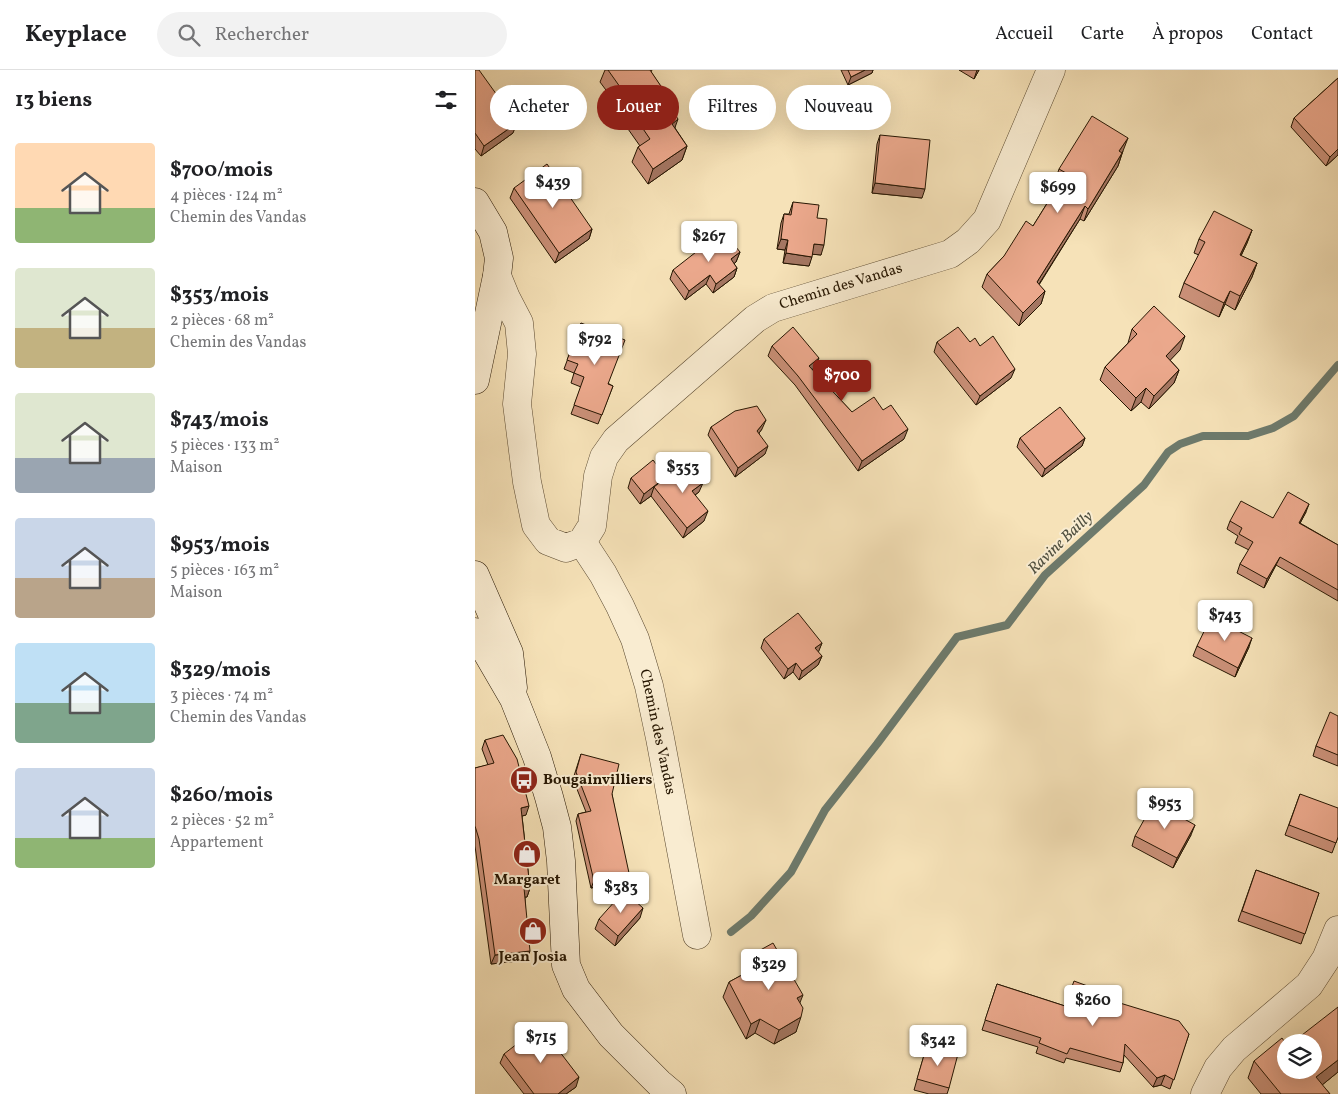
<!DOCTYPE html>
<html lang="fr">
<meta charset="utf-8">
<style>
:root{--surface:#fff;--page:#f2f2f2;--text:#202124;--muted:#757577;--line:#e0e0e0;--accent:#8f2418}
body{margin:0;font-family:Vollkorn,serif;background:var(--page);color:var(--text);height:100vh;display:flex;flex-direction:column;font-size:19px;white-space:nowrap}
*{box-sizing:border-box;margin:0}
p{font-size:16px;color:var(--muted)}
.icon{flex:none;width:28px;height:28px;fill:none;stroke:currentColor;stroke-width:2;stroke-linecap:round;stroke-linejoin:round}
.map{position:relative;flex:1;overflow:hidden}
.side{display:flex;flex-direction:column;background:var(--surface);width:475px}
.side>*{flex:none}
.hud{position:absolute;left:15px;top:15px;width:475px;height:45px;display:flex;gap:10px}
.tools{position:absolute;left:802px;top:964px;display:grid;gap:10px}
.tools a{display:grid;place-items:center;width:45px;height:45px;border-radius:50%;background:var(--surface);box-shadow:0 5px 20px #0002;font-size:25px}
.price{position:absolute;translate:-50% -42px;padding:0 11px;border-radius:5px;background:#fff;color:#222;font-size:16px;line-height:32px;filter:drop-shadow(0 1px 2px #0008)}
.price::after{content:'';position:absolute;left:50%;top:30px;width:15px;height:11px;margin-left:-8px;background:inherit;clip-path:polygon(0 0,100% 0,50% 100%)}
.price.active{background:var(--accent);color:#fff}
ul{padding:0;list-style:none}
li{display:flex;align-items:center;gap:15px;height:125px;padding:0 15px}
li span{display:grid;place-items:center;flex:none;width:140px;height:100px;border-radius:5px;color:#555}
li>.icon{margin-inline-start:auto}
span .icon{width:60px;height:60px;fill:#fffc;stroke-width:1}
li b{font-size:21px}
h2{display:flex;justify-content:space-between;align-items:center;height:60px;padding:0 15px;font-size:21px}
.chip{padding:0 18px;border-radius:22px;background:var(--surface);box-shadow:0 5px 20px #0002;font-size:18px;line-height:45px}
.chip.active{background:var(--accent);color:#fff}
header{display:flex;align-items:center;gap:30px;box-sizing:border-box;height:70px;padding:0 25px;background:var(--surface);border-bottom:1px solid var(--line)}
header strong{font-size:24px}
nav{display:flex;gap:28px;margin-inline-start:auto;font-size:18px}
.search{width:350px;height:45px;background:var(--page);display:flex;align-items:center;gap:12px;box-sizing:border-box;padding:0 18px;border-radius:28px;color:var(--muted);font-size:19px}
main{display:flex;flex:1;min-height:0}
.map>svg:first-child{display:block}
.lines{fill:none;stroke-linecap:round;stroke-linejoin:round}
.stream{stroke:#6d7a6c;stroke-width:8}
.street-casing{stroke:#5a4930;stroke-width:29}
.secondary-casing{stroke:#261602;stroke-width:29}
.street{stroke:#f9ecd1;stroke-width:28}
.secondary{stroke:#f9ecd1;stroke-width:28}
.wall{fill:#ca9078;stroke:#261602}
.shaded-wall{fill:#a47662;stroke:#261602}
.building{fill:#eba88c;stroke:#261602}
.labels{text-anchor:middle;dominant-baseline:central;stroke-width:4;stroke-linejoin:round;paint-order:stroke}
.street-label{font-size:15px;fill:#261602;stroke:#f9ecd1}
.poi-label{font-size:15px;font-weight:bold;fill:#261602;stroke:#f9ecd1}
.water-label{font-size:16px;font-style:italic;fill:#505040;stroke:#f9ecd1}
</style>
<header>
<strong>Keyplace</strong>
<div class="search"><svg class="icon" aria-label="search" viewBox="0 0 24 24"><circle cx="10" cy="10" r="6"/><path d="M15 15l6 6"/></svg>Rechercher</div>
<nav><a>Accueil</a><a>Carte</a><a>À propos</a><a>Contact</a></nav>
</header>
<main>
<section class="side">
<h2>13 biens<svg class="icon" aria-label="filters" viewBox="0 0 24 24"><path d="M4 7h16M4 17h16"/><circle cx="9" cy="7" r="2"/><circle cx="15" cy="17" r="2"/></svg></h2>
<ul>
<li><span style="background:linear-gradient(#ffd9b3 65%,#8fb573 0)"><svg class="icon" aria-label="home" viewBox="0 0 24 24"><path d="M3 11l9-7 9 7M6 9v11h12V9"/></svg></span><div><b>$700/mois</b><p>4 pièces · 124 m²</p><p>Chemin des Vandas</p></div></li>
<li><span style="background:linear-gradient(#dfe7d0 60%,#c2b280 0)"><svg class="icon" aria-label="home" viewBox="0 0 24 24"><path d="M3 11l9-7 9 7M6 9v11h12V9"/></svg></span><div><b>$353/mois</b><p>2 pièces · 68 m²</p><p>Chemin des Vandas</p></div></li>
<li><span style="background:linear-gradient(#dfe7d0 65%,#9aa5b1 0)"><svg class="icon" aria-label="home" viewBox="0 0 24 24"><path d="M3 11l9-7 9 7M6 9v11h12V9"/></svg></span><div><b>$743/mois</b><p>5 pièces · 133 m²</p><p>Maison</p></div></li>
<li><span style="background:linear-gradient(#c9d6e8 60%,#b9a48a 0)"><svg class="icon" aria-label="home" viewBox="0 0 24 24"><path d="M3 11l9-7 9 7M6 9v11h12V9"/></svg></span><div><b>$953/mois</b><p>5 pièces · 163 m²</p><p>Maison</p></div></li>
<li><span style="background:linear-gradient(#bfe0f5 60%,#7fa58c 0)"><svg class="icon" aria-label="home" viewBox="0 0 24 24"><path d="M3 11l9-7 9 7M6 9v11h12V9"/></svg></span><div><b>$329/mois</b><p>3 pièces · 74 m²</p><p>Chemin des Vandas</p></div></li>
<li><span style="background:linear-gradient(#c9d6e8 70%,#8fb573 0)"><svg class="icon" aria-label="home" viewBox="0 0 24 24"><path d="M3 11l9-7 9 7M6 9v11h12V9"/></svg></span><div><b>$260/mois</b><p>2 pièces · 52 m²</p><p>Appartement</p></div></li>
</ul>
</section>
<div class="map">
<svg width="863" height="1024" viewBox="0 0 863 1024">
<rect width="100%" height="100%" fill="#f6e2b8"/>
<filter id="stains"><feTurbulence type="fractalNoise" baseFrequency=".004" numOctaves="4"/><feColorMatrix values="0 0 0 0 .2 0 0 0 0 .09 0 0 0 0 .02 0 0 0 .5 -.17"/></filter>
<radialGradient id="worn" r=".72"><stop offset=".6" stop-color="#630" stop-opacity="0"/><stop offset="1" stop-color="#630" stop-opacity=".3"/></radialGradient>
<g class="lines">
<polyline class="stream" points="256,862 276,846 316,802 350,740 402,674 482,567 532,555 570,505 669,415 693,382 705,374 728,366 773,366 798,358 819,346 863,295"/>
<defs>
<g id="street">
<polyline points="22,206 31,228 44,253 47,284 42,334 52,412 61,455 73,471 91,478 107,472 117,456 123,406 129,387 141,370 280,249 298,238 475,184 493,171 512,150 576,0"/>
<polyline points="107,472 128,504 145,536 160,569 174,616 185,668 222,865"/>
<polyline points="730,1024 743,998 759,979 834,915 851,889 863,860"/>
</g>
<g id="secondary">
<polyline points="0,132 18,162 24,188 22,206 0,310"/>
<polyline points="0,505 34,583 38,618"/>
<polyline points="0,562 39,629 62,687 74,727 82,757 86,791 91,895 101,919 136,965 184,1013 197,1024"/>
</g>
</defs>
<use href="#street" class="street-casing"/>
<use href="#secondary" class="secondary-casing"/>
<use href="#street" class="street"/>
<use href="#secondary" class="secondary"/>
</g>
<g class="wall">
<polygon points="0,0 38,63 6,86 0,79"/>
<polygon points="130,0 177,0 176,2 198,34 196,39 200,58 212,76 207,90 173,114 157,92 163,77 165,76 146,49 148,43 125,12"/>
<polygon points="366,0 398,0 397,3 373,15"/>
<polygon points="484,0 504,0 499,9"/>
<polygon points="863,8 863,85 851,96 816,57 819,48"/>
<polygon points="405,65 447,128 397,123 402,74"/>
<polygon points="648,81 643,96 609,151 605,149 564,215 570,221 566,234 544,256 507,217 512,204 558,156 584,114 580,111 584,99"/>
<polygon points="39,118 117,159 114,169 80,193 35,128"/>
<polygon points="318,132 342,148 346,185 337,184 334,196 308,193 310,180 302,179 306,153 309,144 314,144"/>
<polygon points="777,160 772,173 766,186 782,193 777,207 760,240 750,234 744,247 704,227 709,213 724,185 719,183 724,169"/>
<polygon points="265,182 261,192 259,194 262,198 259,207 238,223 231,214 210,230 195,209 198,200"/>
<polygon points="106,253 134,314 138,316 123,354 96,344 106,317 96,313 99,303 89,299"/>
<polygon points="657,259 705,280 695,290 704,300 699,313 674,339 666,332 656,341 625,310 630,297 653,273"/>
<polygon points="462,272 495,272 505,276 536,308 501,335 459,282"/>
<polygon points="297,276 340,297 337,300 377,342 429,369 383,401 320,315 293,286"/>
<polygon points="236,357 287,359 284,363 290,384 260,407 233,365"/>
<polygon points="545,368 610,368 607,376 567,407 542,377"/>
<polygon points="156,408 191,408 224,422 220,425 229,451 208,468 176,426 165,434 153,418"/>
<polygon points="831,442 825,453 863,475 863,531 801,495 789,518 762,503 765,494 774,480 760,473 763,466 752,459 755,451 798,448"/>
<polygon points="289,569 347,573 343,582 347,586 343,595 324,610 318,602 309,609 286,578"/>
<polygon points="722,576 774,577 760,607 718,586"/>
<polygon points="863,646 863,696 838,686 841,676"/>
<polygon points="10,670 51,745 47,746 55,818 52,827 50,827 52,890 16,894 0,776 0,698 13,695 7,679"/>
<polygon points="106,684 137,724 152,810 116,818 101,751 103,744 111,742 98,709"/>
<polygon points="825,724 863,767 857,783 810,765"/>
<polygon points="716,765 698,798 657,776 660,766"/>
<polygon points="781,800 844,823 826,874 763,851"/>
<polygon points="165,848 140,876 120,859 124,849"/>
<polygon points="280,883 325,933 321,962 299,974 280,963 271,969 248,927 254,912 276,900 275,897"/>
<polygon points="522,914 590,936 635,930 714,964 695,1019 686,1015 678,1017 649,985 648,993 645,1002 591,988 589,993 561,983 563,977 507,960"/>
<polygon points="863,937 863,1002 847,1015 855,1024 786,1024 773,1008 779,991 811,1000"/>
<polygon points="452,975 474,1018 472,1024 454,1024 439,1020"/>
<polygon points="29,984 101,1017 91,1024 49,1024 25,993"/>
</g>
<g class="shaded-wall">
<polygon points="390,0 398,0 397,3 373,15 376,7"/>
<polygon points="502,0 504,0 499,9"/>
<polygon points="203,49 198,63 197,54"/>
<polygon points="42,53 38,63 6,86 9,76"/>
<polygon points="653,68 648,81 640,94 644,81"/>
<polygon points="212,76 207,90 173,114 178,99"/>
<polygon points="863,79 863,85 851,96 855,87"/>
<polygon points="647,83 643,96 609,151 613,139"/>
<polygon points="400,113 450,119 447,128 397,123"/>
<polygon points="610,136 605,149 557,225 562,212"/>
<polygon points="117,159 114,169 80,193 84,183"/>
<polygon points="777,160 772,173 760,198 765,185"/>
<polygon points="306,169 313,170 310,180 302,179"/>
<polygon points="339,174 349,175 346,185 335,184"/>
<polygon points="265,182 261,192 252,199 256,189"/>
<polygon points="311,183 337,187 334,196 308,193"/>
<polygon points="782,193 777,207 760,240 765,226"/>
<polygon points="262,198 259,207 238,223 241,214"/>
<polygon points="235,205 231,214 210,230 214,221"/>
<polygon points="570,221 566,234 544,256 548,243"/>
<polygon points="755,221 750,234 744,247 749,233"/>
<polygon points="710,266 705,280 686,300 691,286"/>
<polygon points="344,288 340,297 330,306 334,296"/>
<polygon points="540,299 536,308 501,335 505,326"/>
<polygon points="704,300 699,313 674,339 679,326"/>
<polygon points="671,318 666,332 656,341 661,328"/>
<polygon points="291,350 287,359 279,370 282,361"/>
<polygon points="433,359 429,369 383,401 387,391"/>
<polygon points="610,368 607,376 567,407 570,399"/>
<polygon points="293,376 290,384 260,407 263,398"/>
<polygon points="191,407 179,417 176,426 165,434 169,424"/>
<polygon points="228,413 224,422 213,430 217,421"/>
<polygon points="834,434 831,442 821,461 824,453"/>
<polygon points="233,441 229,451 208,468 212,458"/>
<polygon points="805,487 801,495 789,518 792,509"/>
<polygon points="777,568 774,577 760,607 763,598"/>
<polygon points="347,573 343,583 340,578"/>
<polygon points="347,586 343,595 324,610 327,601"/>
<polygon points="321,593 318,602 309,609 313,599"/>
<polygon points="54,736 51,745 43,747 46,738"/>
<polygon points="720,755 716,765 698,798 702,788"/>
<polygon points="154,803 152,810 116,818 119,811"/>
<polygon points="49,818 55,818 52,827 46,827"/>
<polygon points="168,838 165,848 140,876 143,866"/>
<polygon points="55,881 52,890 16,894 20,885"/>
<polygon points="328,925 322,940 322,928"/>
<polygon points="326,947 321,962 299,974 304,960"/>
<polygon points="285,949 280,963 271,969 276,954"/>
<polygon points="863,990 863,1002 836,1024 841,1007"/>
<polygon points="690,1005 686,1015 678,1017 682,1008"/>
<polygon points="104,1007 101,1017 91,1024 83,1024"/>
</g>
<g class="building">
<polygon points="0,0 4,0 42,53 9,76 0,63"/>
<polygon points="133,0 175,0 198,34 195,37 203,49 197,54 212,76 178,99 163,77 175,69 151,34 155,31"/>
<polygon points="373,0 390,0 376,7"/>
<polygon points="863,8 863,79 855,87 819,48"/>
<polygon points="617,46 653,68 644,81 647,83 613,139 610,136 562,212 570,221 548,243 512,204 529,186 551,151 558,156 591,103 584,99"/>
<polygon points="405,65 455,70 450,119 400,113"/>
<polygon points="72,94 117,159 84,183 39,118"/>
<polygon points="318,132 344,135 342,148 352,149 349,175 339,174 337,187 311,183 313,170 306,169 309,144 316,145"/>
<polygon points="739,141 777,160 765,185 782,193 765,226 755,221 749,233 709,213 730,172 724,169"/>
<polygon points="249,162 265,182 256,189 262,198 241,214 235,205 214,221 198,200 239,168 240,169"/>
<polygon points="679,236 710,266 691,286 704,300 679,326 671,318 661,328 630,297 662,264 657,259"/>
<polygon points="106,253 150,270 133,314 138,316 127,345 99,335 109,307 99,303 103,294 92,290"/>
<polygon points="318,257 344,288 334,296 377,342 399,327 408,340 416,335 433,359 387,391 323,306 297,276"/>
<polygon points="483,257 495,272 500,268 505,276 518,266 540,299 505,326 462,272"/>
<polygon points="282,336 291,350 282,361 293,376 263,398 236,357 260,341"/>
<polygon points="585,337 610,368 570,399 545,368"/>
<polygon points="178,390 191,407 169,424 156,408"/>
<polygon points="211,392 228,413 217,421 233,441 212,458 179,417"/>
<polygon points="813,422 834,434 824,453 863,475 863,520 805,487 792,509 765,494 778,472 764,464 767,458 755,451 766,431 798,448"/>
<polygon points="323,543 347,573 340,578 347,586 327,601 321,593 313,599 289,569"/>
<polygon points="736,547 777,568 763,598 722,576"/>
<polygon points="855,642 863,646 863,685 841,676"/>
<polygon points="28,665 42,689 54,736 46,738 55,818 49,818 55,881 20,885 4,769 0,756 0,698 19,693 10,670"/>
<polygon points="106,684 144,694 137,724 154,803 119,811 103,744 116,741 101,702"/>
<polygon points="825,724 863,738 863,767 861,773 814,755"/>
<polygon points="679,732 720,755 702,788 660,766"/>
<polygon points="781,800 844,823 830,864 767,841"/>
<polygon points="149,821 168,838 143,866 124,849"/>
<polygon points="298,873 328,925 322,928 328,938 326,947 304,960 285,949 276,954 254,912 287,894 280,883"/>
<polygon points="599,911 637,925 635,930 704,951 714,964 699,1010 690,1005 682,1008 650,974 648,993 595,978 592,984 564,973 566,968 510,950 522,914 590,936"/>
<polygon points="863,937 863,990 841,1007 855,1024 806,1024 779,991 807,968 811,974 811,1000 839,1000 839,972 818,972"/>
<polygon points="65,956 104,1007 83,1024 59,1024 29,984"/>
<polygon points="452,975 483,984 474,1018 442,1009"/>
</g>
<defs>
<symbol id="bus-disc" viewBox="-11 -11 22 22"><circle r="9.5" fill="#8f2418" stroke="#f9ecd1"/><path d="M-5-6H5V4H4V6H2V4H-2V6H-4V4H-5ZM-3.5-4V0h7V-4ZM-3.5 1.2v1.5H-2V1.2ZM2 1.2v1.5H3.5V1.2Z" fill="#fff"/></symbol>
<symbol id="shop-disc" viewBox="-11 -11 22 22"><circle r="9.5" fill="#8f2418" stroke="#f9ecd1"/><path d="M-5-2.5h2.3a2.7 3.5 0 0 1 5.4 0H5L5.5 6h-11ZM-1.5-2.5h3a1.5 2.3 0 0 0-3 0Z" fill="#fff"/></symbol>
</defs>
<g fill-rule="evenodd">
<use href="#bus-disc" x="33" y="694" width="32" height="32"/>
<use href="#shop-disc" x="36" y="768" width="32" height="32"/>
<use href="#shop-disc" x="42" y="845" width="32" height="32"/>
</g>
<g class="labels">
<g class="street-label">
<text transform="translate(366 217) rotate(-17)">Chemin des Vandas</text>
<text transform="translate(182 662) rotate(78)">Chemin des Vandas</text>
</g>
<g class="poi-label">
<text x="68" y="710" text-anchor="start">Bougainvilliers</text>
<text x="52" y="810">Margaret</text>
<text x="58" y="887">Jean Josia</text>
</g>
<g class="water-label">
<text transform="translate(586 473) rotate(-44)">Ravine Bailly</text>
</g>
</g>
<rect width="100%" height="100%" filter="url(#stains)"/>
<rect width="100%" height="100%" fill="url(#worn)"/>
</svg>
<div class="tools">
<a><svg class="icon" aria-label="layers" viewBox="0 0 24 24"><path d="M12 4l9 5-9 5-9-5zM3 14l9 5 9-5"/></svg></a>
</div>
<b class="price" style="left:78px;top:139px">$439</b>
<b class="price" style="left:583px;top:144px">$699</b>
<b class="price" style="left:234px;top:193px">$267</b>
<b class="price" style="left:120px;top:296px">$792</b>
<b class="price active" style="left:367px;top:332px">$700</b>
<b class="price" style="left:208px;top:424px">$353</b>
<b class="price" style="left:750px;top:572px">$743</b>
<b class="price" style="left:690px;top:760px">$953</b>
<b class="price" style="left:146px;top:844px">$383</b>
<b class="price" style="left:294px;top:921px">$329</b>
<b class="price" style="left:618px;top:957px">$260</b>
<b class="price" style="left:66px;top:994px">$715</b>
<b class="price" style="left:463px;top:997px">$342</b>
<div class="hud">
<a class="chip">Acheter</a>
<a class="chip active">Louer</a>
<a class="chip">Filtres</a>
<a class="chip">Nouveau</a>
</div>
</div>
</main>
